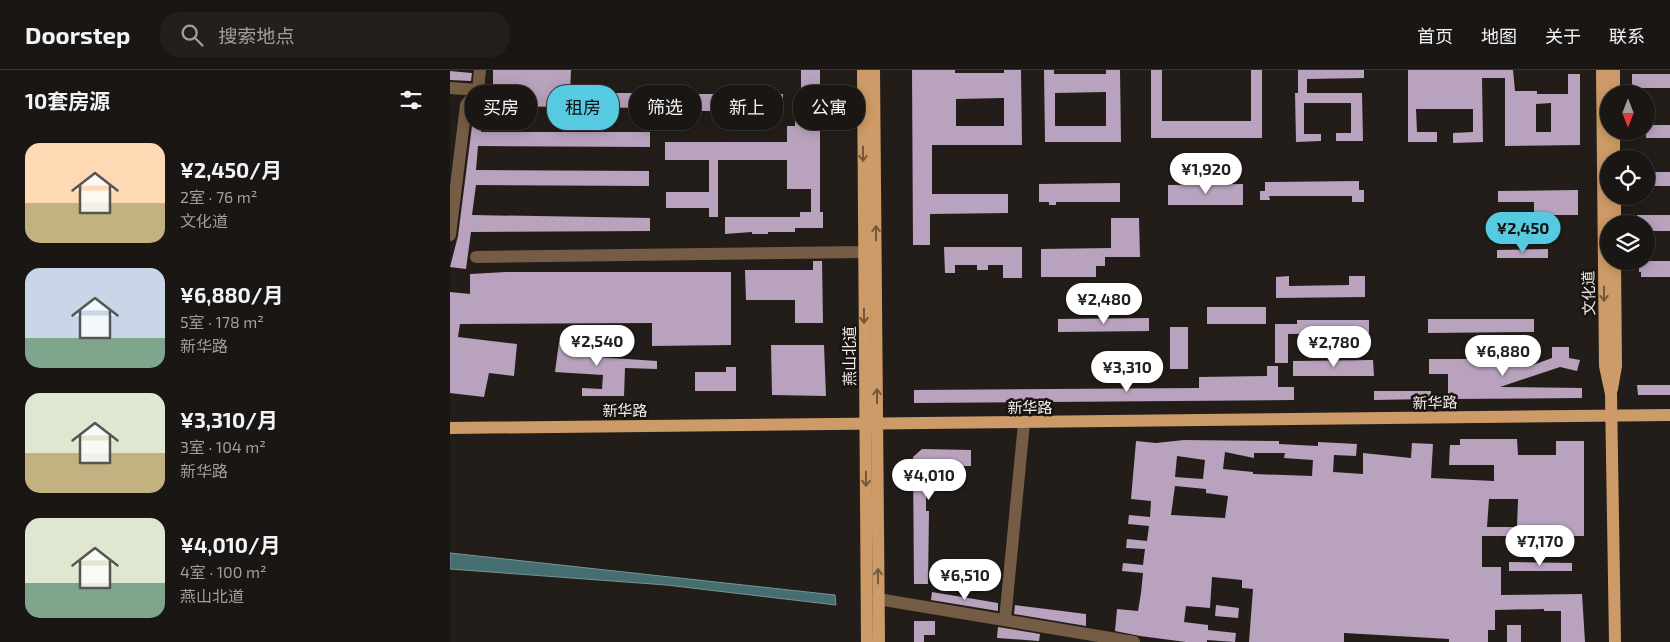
<!DOCTYPE html>
<html lang="zh">
<meta charset="utf-8">
<style>
:root{--surface:#1a1613;--page:#231f1c;--text:#f1f3f6;--muted:#9f9fa0;--line:#383533;--accent:#55cae0}
body{margin:0;font-family:"Exo 2","Noto Sans SC",sans-serif;background:var(--page);color:var(--text);height:100vh;display:flex;flex-direction:column;font-size:19px;white-space:nowrap}
*{box-sizing:border-box;margin:0}
p{font-size:16px;color:var(--muted)}
.icon{flex:none;width:28px;height:28px;fill:none;stroke:currentColor;stroke-width:2;stroke-linecap:round;stroke-linejoin:round}
.map{position:relative;flex:1;overflow:hidden}
.sheet{display:flex;flex-direction:column;background:var(--surface);width:450px}
.sheet>*{flex:none}
.top-card{position:absolute;left:15px;top:15px;width:475px;height:45px;display:flex;gap:10px}
.needle{width:32px;rotate:180deg}
.tools{position:absolute;left:1150px;top:15px;display:grid;gap:10px}
.tools a{display:grid;place-items:center;width:55px;height:55px;border-radius:50%;background:var(--surface);box-shadow:0 2px 12px #0003,0 0 0 1px var(--line);font-size:25px}
.price{position:absolute;translate:-50% -42px;padding:0 11px;border-radius:18px;background:#fff;color:#222;font-size:16px;line-height:32px;filter:drop-shadow(0 1px 2px #0008)}
.price::after{content:'';position:absolute;left:50%;top:30px;width:15px;height:11px;margin-left:-8px;background:inherit;clip-path:polygon(0 0,100% 0,50% 100%)}
.price.on{background:var(--accent);color:#111}
ul{padding:0;list-style:none}
li{display:flex;align-items:center;gap:15px;height:125px;padding:0 25px}
li span{display:grid;place-items:center;flex:none;width:140px;height:100px;border-radius:15px;color:#555}
li>.icon{margin-inline-start:auto}
span .icon{width:60px;height:60px;fill:#fffc;stroke-width:1}
li b{font-size:21px}
h2{display:flex;justify-content:space-between;align-items:center;height:60px;padding:0 25px;font-size:21px}
.pill{padding:0 18px;border-radius:20px;background:var(--surface);box-shadow:0 2px 12px #0003,0 0 0 1px var(--line);font-size:18px;line-height:45px}
.pill.on{background:var(--accent);color:#111}
header{display:flex;align-items:center;gap:30px;box-sizing:border-box;height:70px;padding:0 25px;background:var(--surface);border-bottom:1px solid var(--line)}
header strong{font-size:24px}
nav{display:flex;gap:28px;margin-inline-start:auto;font-size:18px}
.search{width:350px;height:45px;background:var(--page);display:flex;align-items:center;gap:12px;box-sizing:border-box;padding:0 18px;border-radius:20px;color:var(--muted);font-size:19px}
main{display:flex;flex:1;min-height:0}
.map>svg:first-child{display:block}
.water{fill:#446e70;stroke:#789495}
.building{fill:#b9a2be;fill-rule:evenodd}
.lines{fill:none;stroke-linecap:round;stroke-linejoin:round}
.minor{stroke:#755c44;stroke-width:12}
.major{stroke:#cd9b67;stroke-width:12}
.oneway{stroke:#73583c}
.labels{text-anchor:middle;dominant-baseline:central;stroke-width:5;stroke-linejoin:round;paint-order:stroke}
.street-label{font-size:15px;fill:#f0ecea;stroke:#191410}
</style>
<header>
<strong>Doorstep</strong>
<div class="search"><svg class="icon" aria-label="search" viewBox="0 0 24 24"><circle cx="10" cy="10" r="6"/><path d="M15 15l6 6"/></svg>搜索地点</div>
<nav><a>首页</a><a>地图</a><a>关于</a><a>联系</a></nav>
</header>
<main>
<section class="sheet">
<h2>10套房源<svg class="icon" aria-label="filters" viewBox="0 0 24 24"><path d="M4 7h16M4 17h16"/><circle cx="9" cy="7" r="2"/><circle cx="15" cy="17" r="2"/></svg></h2>
<ul>
<li><span style="background:linear-gradient(#ffd9b3 60%,#c2b280 0)"><svg class="icon" aria-label="home" viewBox="0 0 24 24"><path d="M3 11l9-7 9 7M6 9v11h12V9"/></svg></span><div><b>¥2,450/月</b><p>2室 · 76 m²</p><p>文化道</p></div></li>
<li><span style="background:linear-gradient(#c9d6e8 70%,#7fa58c 0)"><svg class="icon" aria-label="home" viewBox="0 0 24 24"><path d="M3 11l9-7 9 7M6 9v11h12V9"/></svg></span><div><b>¥6,880/月</b><p>5室 · 178 m²</p><p>新华路</p></div></li>
<li><span style="background:linear-gradient(#dfe7d0 60%,#c2b280 0)"><svg class="icon" aria-label="home" viewBox="0 0 24 24"><path d="M3 11l9-7 9 7M6 9v11h12V9"/></svg></span><div><b>¥3,310/月</b><p>3室 · 104 m²</p><p>新华路</p></div></li>
<li><span style="background:linear-gradient(#dfe7d0 65%,#7fa58c 0)"><svg class="icon" aria-label="home" viewBox="0 0 24 24"><path d="M3 11l9-7 9 7M6 9v11h12V9"/></svg></span><div><b>¥4,010/月</b><p>4室 · 100 m²</p><p>燕山北道</p></div></li>
</ul>
</section>
<div class="map">
<svg width="1220" height="572" viewBox="0 0 1220 572">
<rect width="100%" height="100%" fill="#231d19"/>
<polygon class="water" points="0,483 385,525 386,535 216,515 0,499"/>
<g class="building">
<polygon points="43,0 121,0 120,23 197,23 197,38 40,36 40,21 43,21"/>
<polygon points="351,0 370,0 370,142 373,142 373,158 345,158 345,162 318,162 318,164 302,164 302,162 275,164 275,147 350,147 350,142 361,142 361,119 337,119 337,90 268,90 268,147 259,147 259,138 216,138 216,122 259,122 259,90 215,90 215,72 337,72 337,56 345,56 345,40 351,40"/>
<path d="M462,0H505V3H554V0H571L572,75H482V124H558V143L480,144V175H463ZM554,28V56H506V29Z"/>
<path d="M594,0H604V4H656V0H670L671,72H595ZM656,22V56H605V23Z"/>
<polygon points="701,0 712,0 712,51 801,51 801,0 812,0 812,68 701,68"/>
<polygon points="848,0 914,0 914,8 857,9 857,23 912,23 913,71 886,71 886,63 901,63 901,33 854,33 854,64 871,64 871,71 846,72 845,23 848,23"/>
<path d="M958,0H1063L1065,21H1087V24H1118V4H1130V75L1055,76V8H1032L1033,72L1003,73V63L1023,62V39H966L967,62H987V72H958ZM1101,33V62H1086V34Z"/>
<polygon points="0,1 22,3 21,11 0,10"/>
<polygon points="1182,4 1220,4 1220,18 1187,18 1187,16 1182,16"/>
<rect x="215" y="24" width="118" height="17"/>
<polygon points="23,48 32,48 31,62 200,62 200,77 28,76 26,100 199,101 199,116 26,115 22,145 200,148 200,161 21,162 16,199 0,197 8,166"/>
<rect x="1196" y="55" width="24" height="13"/>
<rect x="1196" y="102" width="24" height="14"/>
<polygon points="909,111 909,120 914,120 914,132 902,132 902,126 819,126 820,130 810,130 810,121 815,121 815,112"/>
<polygon points="670,113 670,132 606,132 606,135 599,135 599,132 589,132 589,114"/>
<polygon points="793,114 793,135 718,135 718,115"/>
<polygon points="1128,120 1128,145 1084,145 1084,132 1048,132 1048,121"/>
<polygon points="1187,145 1220,145 1220,161 1196,161 1196,154 1187,154"/>
<polygon points="661,148 689,148 690,187 655,187 655,196 646,196 646,207 591,207 591,179 661,178"/>
<polygon points="494,177 572,177 572,208 553,208 553,195 538,195 538,200 527,200 527,195 505,195 505,203 495,203"/>
<polygon points="1098,179 1098,188 1047,188 1047,180"/>
<polygon points="363,191 372,191 373,253 345,253 345,230 296,230 295,200 363,200"/>
<polygon points="1189,191 1220,191 1220,207 1191,207 1191,202 1189,202"/>
<polygon points="56,202 281,202 281,275 202,276 202,253 10,254 8,267 67,274 64,306 39,303 34,327 0,323 0,222 20,224 20,204"/>
<polygon points="839,206 839,216 899,215 899,206 915,206 915,227 826,228 826,207"/>
<rect x="757" y="237" width="59" height="17"/>
<polygon points="699,248 699,261 608,262 608,249"/>
<polygon points="978,249 1084,249 1084,262 978,263"/>
<polygon points="847,250 919,250 919,263 838,264 838,293 825,293 825,254 847,254"/>
<rect x="720" y="257" width="18" height="42"/>
<polygon points="109,272 146,273 146,287 207,291 207,299 175,298 174,326 132,326 132,318 152,319 153,305 105,302"/>
<polygon points="321,275 374,275 376,326 322,325"/>
<polygon points="1102,277 1119,277 1119,288 1130,290 1127,301 1110,297 1050,317 1132,318 1132,328 998,329 998,304 979,304 979,289 1083,289 1083,295 1102,288"/>
<polygon points="923,290 924,306 843,306 843,291"/>
<polygon points="817,296 828,296 828,317 844,317 844,330 464,333 464,320 749,318 749,307 817,306"/>
<polygon points="276,297 286,297 286,321 245,321 245,302 276,302"/>
<polygon points="1187,315 1220,315 1220,325 1188,325"/>
<polygon points="924,321 981,321 981,329 924,330"/>
<path d="M1010,369H1067L1068,385H1106V371H1134V466H1120V476H1066V466H1032V497H1051V525L1132,524L1135,572H1111V541H1094V539L1045,540V560H1038V572H999V569L894,563V572H799L803,519L792,518V510L762,507L760,538L736,536L734,552L758,555V560L786,563L785,572L757,570V572H736L690,566L665,561L667,539L688,541L691,523L693,503L672,501L673,493L693,495L695,479L676,478L677,469L697,471L699,456L678,454L679,445L700,447L701,431L681,429L686,371L706,373L734,370L829,371V374L868,376V372L907,374L906,386L884,385L883,402L913,404V383L961,388L962,373L983,374L981,408L1044,411V395H999L1000,375H1010ZM775,382L804,388V383H835L834,388L863,390L862,406L803,404V402L773,399ZM727,386L755,390L753,409L725,407ZM725,416L756,419V423L778,426L775,448L721,445ZM1039,429H1068L1067,457H1037Z"/>
<polygon points="472,379 521,380 521,396 488,396 476,407 476,441 479,441 478,514 464,514 463,387"/>
<polygon points="1059,492 1122,493 1122,501 1059,501"/>
<polygon points="482,522 548,533 548,541 481,530"/>
<polygon points="565,535 636,544 636,556 564,544"/>
<polygon points="766,535 789,538 788,548 765,546"/>
<polygon points="464,551 485,551 485,565 474,565 474,572 464,572"/>
<rect x="1057" y="555" width="14" height="17"/>
<polygon points="548,557 590,564 589,571 547,568"/>
</g>
<g class="lines">
<g class="minor">
<polyline points="0,18 28,20"/>
<polyline points="0,165 16,35 28,20 30,0"/>
<polyline points="26,187 414,182"/>
<polyline points="428,529 684,572"/>
<polyline points="555,550 574,353"/>
</g>
<g class="major">
<polyline points="413,0 417,572"/>
<polyline points="424,0 429,572"/>
<polyline points="1152,0 1155,296 1161,324 1165,572"/>
<polyline points="1164,0 1164,24"/>
<polyline points="1164,61 1164,89"/>
<polyline points="1165,126 1165,154"/>
<polyline points="1162,319 1166,296 1165,191"/>
<polyline points="0,358 1220,345"/>
</g>
</g>
<defs><path id="oneway-shaft" d="M-6 0H5M1.5-3L5.5 0L1.5 3" fill="none" stroke-width="1.6" stroke-linecap="round" stroke-linejoin="round" transform="scale(1.25)"/></defs>
<g class="oneway">
<use href="#oneway-shaft" transform="translate(413 84) rotate(90)"/>
<use href="#oneway-shaft" transform="translate(426 163) rotate(-90)"/>
<use href="#oneway-shaft" transform="translate(1154 224) rotate(89)"/>
<use href="#oneway-shaft" transform="translate(414 246) rotate(90)"/>
<use href="#oneway-shaft" transform="translate(427 326) rotate(-90)"/>
<use href="#oneway-shaft" transform="translate(416 409) rotate(90)"/>
<use href="#oneway-shaft" transform="translate(428 506) rotate(-90)"/>
</g>
<g class="labels">
<g class="street-label">
<text transform="translate(1138 223) rotate(-91)">文化道</text>
<text transform="translate(399 286) rotate(-90)">燕山北道</text>
<text transform="translate(985 332) rotate(-1)">新华路</text>
<text x="580" y="337">新华路</text>
<text x="175" y="340">新华路</text>
</g>
</g>
</svg>
<div class="tools">
<a><svg class="needle" viewBox="-14 -14 28 28"><path d="M0-13l5 13h-10z" fill="#e53935"/><path d="M0 13l5-13h-10z" fill="#9f9fa0"/></svg></a>
<a><svg class="icon" aria-label="locate" viewBox="0 0 24 24"><circle cx="12" cy="12" r="6"/><path d="M12 2v4M12 18v4M2 12h4M18 12h4"/></svg></a>
<a><svg class="icon" aria-label="layers" viewBox="0 0 24 24"><path d="M12 4l9 5-9 5-9-5zM3 14l9 5 9-5"/></svg></a>
</div>
<b class="price" style="left:756px;top:125px">¥1,920</b>
<b class="price on" style="left:1073px;top:184px">¥2,450</b>
<b class="price" style="left:654px;top:255px">¥2,480</b>
<b class="price" style="left:147px;top:297px">¥2,540</b>
<b class="price" style="left:884px;top:298px">¥2,780</b>
<b class="price" style="left:1053px;top:307px">¥6,880</b>
<b class="price" style="left:677px;top:323px">¥3,310</b>
<b class="price" style="left:479px;top:431px">¥4,010</b>
<b class="price" style="left:1090px;top:497px">¥7,170</b>
<b class="price" style="left:515px;top:531px">¥6,510</b>
<div class="top-card">
<a class="pill">买房</a>
<a class="pill on">租房</a>
<a class="pill">筛选</a>
<a class="pill">新上</a>
<a class="pill">公寓</a>
</div>
</div>
</main>
